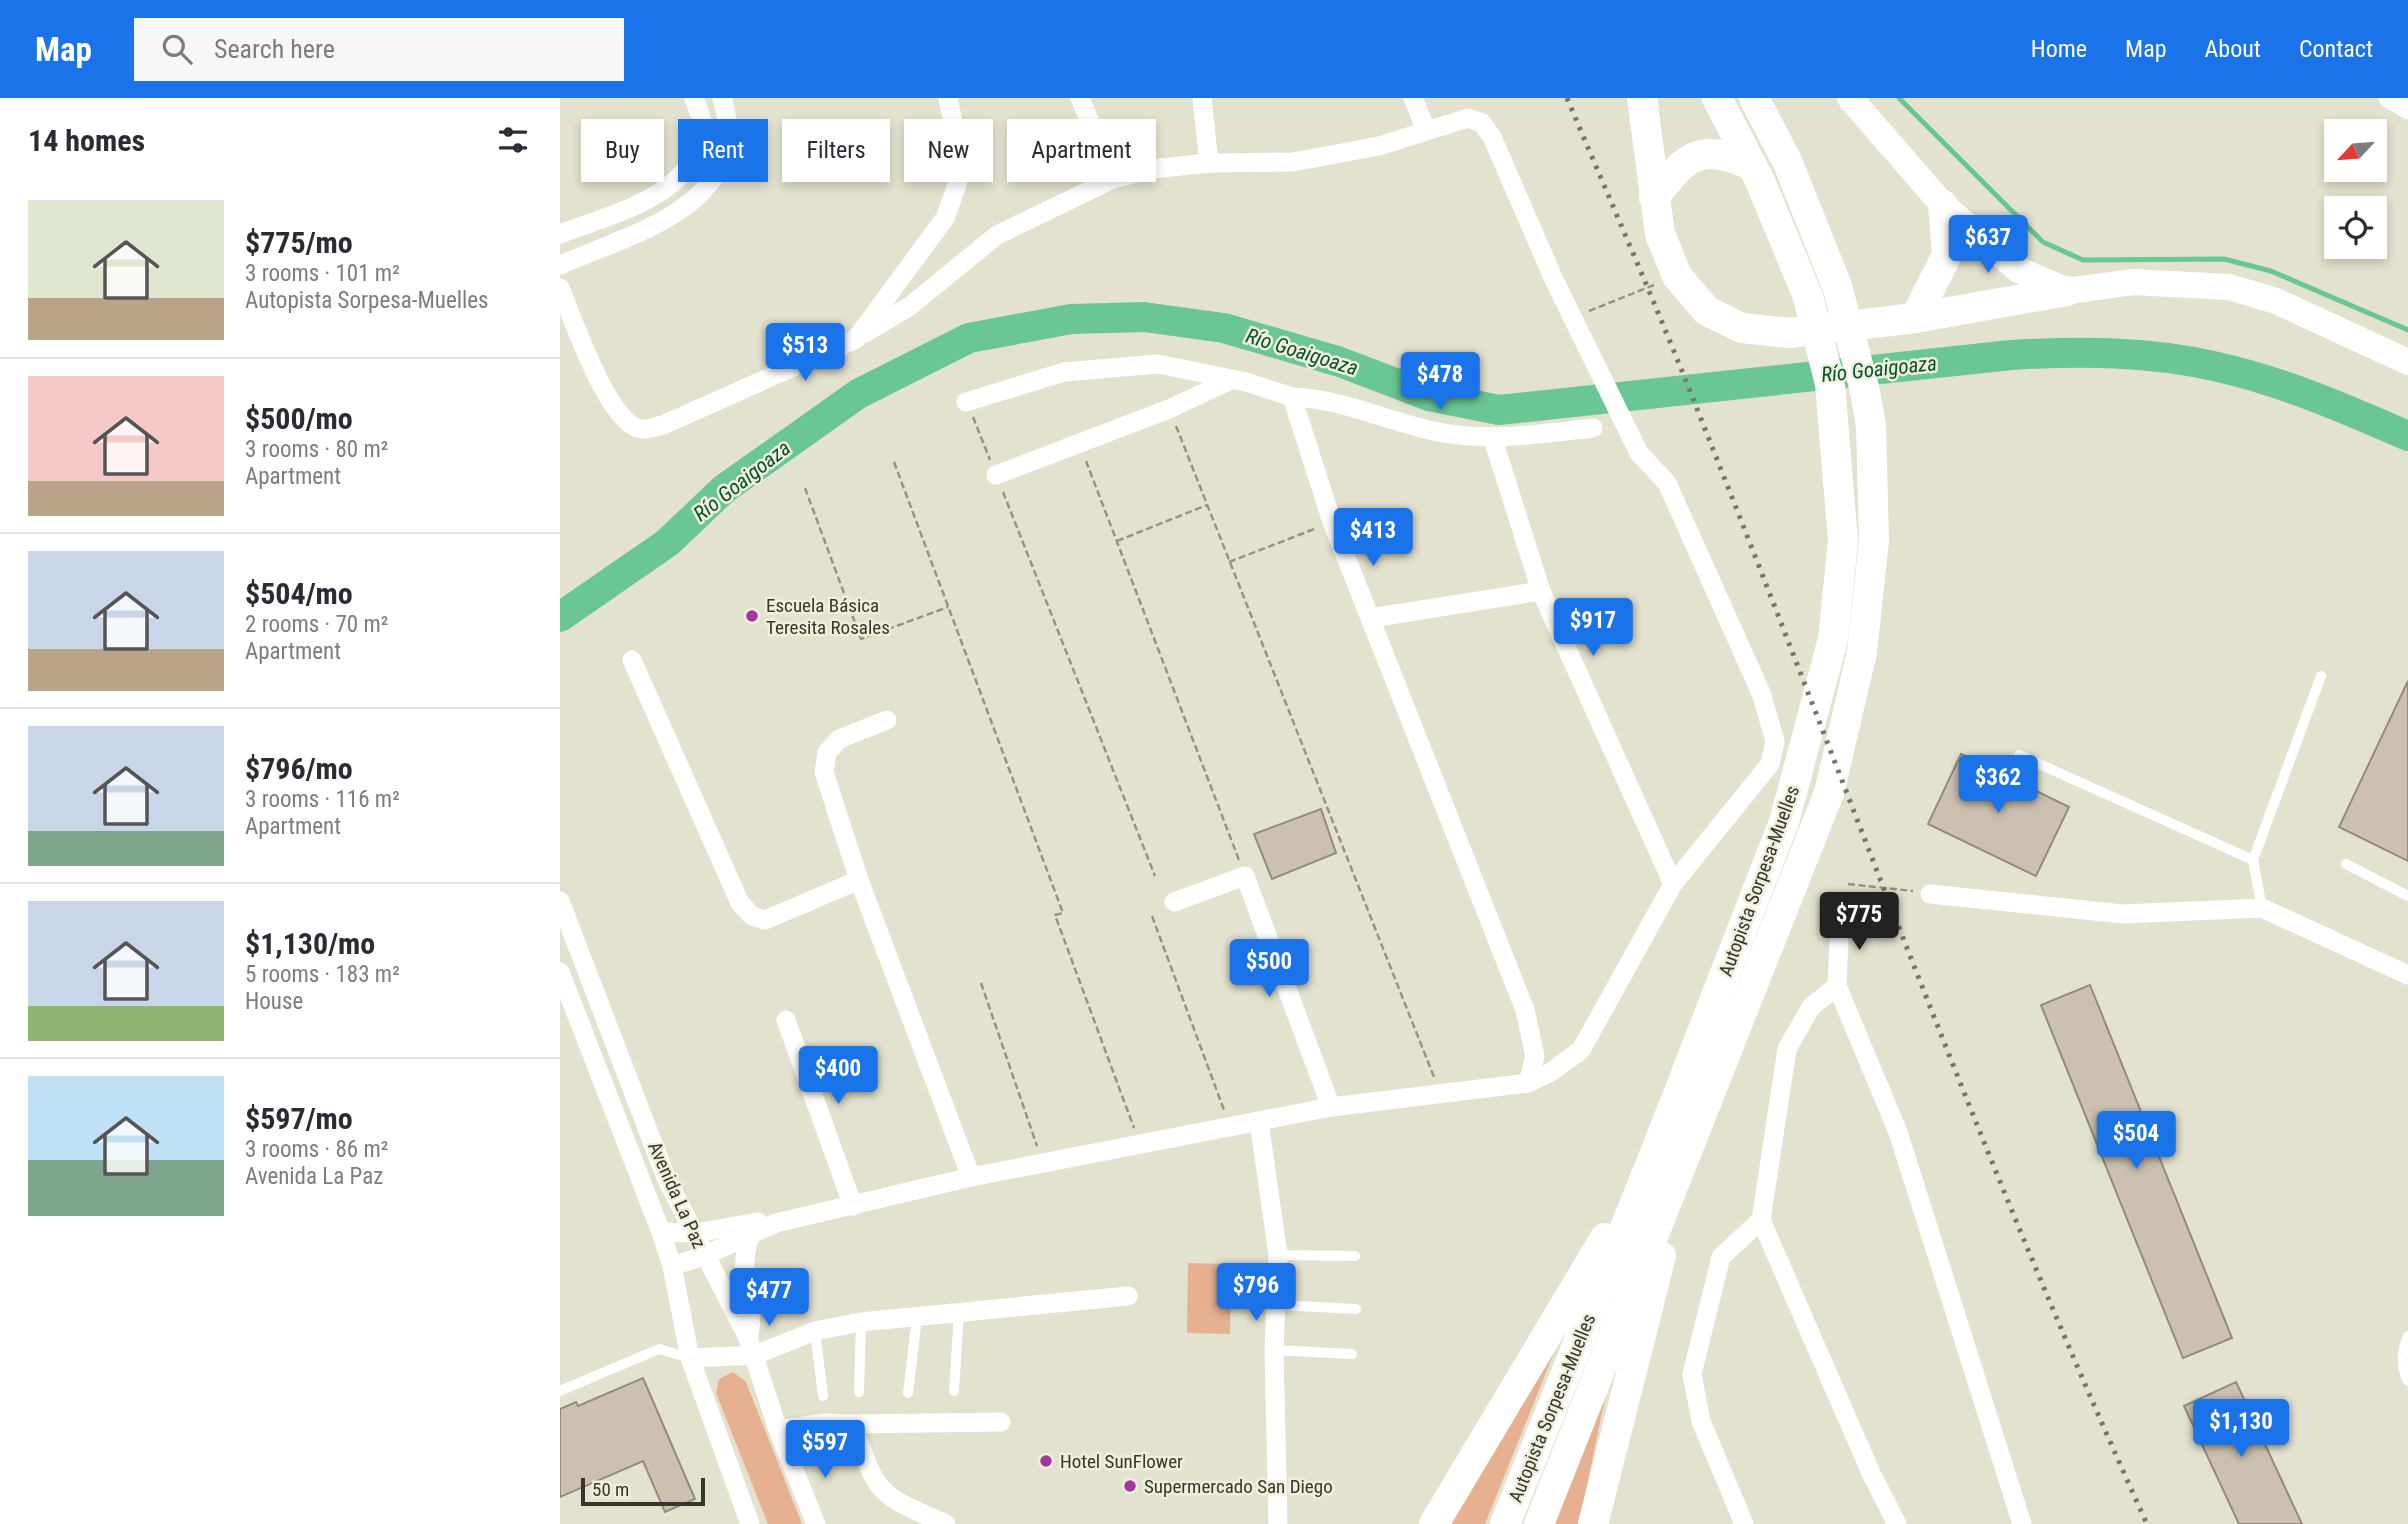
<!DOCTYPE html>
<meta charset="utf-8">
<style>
:root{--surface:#fff;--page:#f7f7f7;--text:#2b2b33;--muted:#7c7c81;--line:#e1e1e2;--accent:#1a73e8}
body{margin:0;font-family:"Roboto Condensed",sans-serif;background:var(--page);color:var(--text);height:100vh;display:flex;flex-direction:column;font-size:26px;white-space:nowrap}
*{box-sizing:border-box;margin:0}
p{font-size:23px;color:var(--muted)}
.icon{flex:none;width:38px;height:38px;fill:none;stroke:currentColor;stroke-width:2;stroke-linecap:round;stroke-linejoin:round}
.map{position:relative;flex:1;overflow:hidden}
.sheet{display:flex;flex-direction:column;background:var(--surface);width:560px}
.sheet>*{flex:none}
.guide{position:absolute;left:21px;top:21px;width:665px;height:63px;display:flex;gap:14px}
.needle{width:46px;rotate:244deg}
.fabs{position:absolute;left:1764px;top:21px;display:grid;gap:14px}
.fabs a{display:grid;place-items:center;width:63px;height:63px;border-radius:0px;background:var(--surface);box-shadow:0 4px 10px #0003;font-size:35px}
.scale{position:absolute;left:21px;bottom:18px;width:124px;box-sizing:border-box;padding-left:7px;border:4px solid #36352e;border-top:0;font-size:19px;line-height:24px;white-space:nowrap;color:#36352e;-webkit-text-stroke:5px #f0efdc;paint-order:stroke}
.price{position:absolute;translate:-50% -60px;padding:0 16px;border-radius:7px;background:var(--accent);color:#fff;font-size:23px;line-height:46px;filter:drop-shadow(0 2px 4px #0008)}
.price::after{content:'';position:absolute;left:50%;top:42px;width:21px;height:16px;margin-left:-10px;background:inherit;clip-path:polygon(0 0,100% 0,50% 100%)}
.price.current{background:#222;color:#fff}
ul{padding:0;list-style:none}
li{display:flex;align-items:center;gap:21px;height:175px;padding:0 28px}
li+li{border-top:2px solid var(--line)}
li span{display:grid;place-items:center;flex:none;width:196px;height:140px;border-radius:0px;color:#555}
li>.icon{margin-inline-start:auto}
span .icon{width:84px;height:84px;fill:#fffc;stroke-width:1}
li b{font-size:30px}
h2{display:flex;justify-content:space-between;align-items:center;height:84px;padding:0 28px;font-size:30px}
.pill{padding:0 24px;border-radius:0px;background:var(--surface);box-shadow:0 4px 10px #0003;font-size:24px;line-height:63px}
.pill.current{background:var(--accent);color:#fff}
header{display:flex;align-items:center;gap:42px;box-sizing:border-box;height:98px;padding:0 35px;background:var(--accent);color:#fff}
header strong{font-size:33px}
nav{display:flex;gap:38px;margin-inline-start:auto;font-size:24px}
.search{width:490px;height:63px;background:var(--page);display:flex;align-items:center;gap:18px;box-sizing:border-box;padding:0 24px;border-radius:0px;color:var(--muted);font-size:26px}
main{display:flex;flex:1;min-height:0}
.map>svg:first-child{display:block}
.green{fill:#e6b091}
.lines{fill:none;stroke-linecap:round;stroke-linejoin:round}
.stream{stroke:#6ac695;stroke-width:5}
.river{stroke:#6ac695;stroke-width:30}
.building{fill:#ccc1b1;stroke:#958b7b;stroke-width:2}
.path{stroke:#959486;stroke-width:2.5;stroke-dasharray:7 3.5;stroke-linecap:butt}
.lane{stroke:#fff;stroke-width:10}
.street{stroke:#fff;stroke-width:19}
.secondary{stroke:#fff;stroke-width:26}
.primary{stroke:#fff;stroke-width:30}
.rail{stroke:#77766a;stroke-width:5;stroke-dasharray:3.5 7;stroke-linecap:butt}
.poi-dot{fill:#a1399c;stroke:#f0efdc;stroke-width:2.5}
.labels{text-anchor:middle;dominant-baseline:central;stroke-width:5;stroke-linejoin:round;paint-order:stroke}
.poi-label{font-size:19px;fill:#36352e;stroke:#f0efdc;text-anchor:start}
.street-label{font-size:19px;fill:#36352e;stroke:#f0efdc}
.water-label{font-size:21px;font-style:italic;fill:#045131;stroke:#f0efdc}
</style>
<header>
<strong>Map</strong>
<div class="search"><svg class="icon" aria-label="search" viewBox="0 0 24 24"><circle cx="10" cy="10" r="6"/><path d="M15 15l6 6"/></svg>Search here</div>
<nav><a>Home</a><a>Map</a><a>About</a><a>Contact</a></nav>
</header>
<main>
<section class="sheet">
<h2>14 homes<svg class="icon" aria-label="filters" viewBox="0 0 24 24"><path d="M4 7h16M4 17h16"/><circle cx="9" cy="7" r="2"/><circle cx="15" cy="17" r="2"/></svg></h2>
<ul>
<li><span style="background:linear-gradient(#dfe7d0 70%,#b9a48a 0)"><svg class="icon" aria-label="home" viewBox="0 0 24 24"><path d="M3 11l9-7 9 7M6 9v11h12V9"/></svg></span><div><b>$775/mo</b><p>3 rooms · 101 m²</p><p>Autopista Sorpesa-Muelles</p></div></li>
<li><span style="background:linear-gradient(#f6c9c9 75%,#b9a48a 0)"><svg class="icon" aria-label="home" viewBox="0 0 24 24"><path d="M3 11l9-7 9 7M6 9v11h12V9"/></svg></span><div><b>$500/mo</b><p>3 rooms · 80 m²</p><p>Apartment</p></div></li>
<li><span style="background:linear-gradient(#c9d6e8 70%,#b9a48a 0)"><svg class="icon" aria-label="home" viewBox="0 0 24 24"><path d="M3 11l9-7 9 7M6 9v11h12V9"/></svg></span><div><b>$504/mo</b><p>2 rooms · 70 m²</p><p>Apartment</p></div></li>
<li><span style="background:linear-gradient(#c9d6e8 75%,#7fa58c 0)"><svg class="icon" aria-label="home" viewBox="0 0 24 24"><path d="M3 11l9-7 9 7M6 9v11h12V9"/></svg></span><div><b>$796/mo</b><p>3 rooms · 116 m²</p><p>Apartment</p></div></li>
<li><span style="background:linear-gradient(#c9d6e8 75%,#8fb573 0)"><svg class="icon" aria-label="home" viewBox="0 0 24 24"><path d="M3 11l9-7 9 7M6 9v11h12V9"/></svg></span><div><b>$1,130/mo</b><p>5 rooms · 183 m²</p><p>House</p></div></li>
<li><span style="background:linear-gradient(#bfe0f5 60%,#7fa58c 0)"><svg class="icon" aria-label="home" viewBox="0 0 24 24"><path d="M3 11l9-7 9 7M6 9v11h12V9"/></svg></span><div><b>$597/mo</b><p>3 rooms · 86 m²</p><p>Avenida La Paz</p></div></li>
</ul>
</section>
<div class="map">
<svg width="1848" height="1426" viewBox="0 0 1848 1426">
<rect width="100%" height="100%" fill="#e3e2cf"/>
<g class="green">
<polygon points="628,1165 671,1166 670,1236 627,1235"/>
<polygon points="1012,1210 925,1426 875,1426"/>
<polygon points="1060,1227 1019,1426 987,1426"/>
<polygon points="173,1274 186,1284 242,1426 208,1426 156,1295 159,1281"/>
</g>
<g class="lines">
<polyline class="stream" points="1339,0 1483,144 1523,162 1664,161 1711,173 1848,232"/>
<path class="river" d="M0,519L107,445L164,391L298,296L409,240L511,221L584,219L664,230L780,264L869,298L939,312L1451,257C1519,253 1591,253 1658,269C1724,284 1786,311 1848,338"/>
</g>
<g class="building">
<polygon points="1848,583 1848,763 1779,729"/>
<polygon points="1401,656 1509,709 1476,778 1368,726"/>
<polygon points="761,711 776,755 712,781 694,736"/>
<polygon points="1530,887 1672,1240 1623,1260 1481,907"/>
<polygon points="83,1280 135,1401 105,1414 83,1363 0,1399 0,1311 16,1304 18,1308"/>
<polygon points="1676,1284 1742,1426 1679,1426 1624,1308"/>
</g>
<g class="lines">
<g class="path">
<polyline points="1029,213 1094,187"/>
<polyline points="413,319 430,362"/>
<polyline points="616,328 874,979"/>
<polyline points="526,363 679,762"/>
<polyline points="334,364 503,815 495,817 574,1030"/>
<polyline points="245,390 301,541 388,509"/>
<polyline points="443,394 595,778"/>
<polyline points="557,443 647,407"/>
<polyline points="669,464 757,430"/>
<polyline points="1288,786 1353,793"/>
<polyline points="592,818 664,1012"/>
<polyline points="421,885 477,1048"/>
</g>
<g class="lane">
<polyline points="1459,657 1693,762"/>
<polyline points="1786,766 1848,798"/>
<polyline points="1702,810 1693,762 1761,578"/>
<polyline points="718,1157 795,1158"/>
<polyline points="718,1207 796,1211"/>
<polyline points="255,1233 263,1298"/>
<path d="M1848,1238C1842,1254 1840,1267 1848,1283"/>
<polyline points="714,1252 792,1256"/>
<polyline points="0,1293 99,1251 130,1260"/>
<polyline points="394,1293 399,1214"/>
<polyline points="299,1294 301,1224"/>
<polyline points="348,1295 357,1220"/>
</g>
<g class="street">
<polyline points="642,0 649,65"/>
<polyline points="853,0 866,32"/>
<polyline points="1828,0 1848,12"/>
<path d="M0,136C50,117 132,98 143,36C145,26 137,10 134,0"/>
<path d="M0,167C74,135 195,106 162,0"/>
<path d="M0,190C12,218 49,329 82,331C88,332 96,328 103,327L296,241L385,120L397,87L399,54L388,0"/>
<polyline points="305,235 350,208 437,137 553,81"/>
<path d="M732,299C784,301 828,324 878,334C931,344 980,336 1033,330"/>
<polyline points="406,304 504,274 598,266 686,284 732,299 772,424 965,912 975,958 968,985"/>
<polyline points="933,341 981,493 1113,786"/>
<polyline points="436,377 609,311 671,282"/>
<polyline points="811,520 981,493"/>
<polyline points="72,562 180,805 192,818 205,822 299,782"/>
<polyline points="327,622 279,641 267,655 264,674 299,782 411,1079"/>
<polyline points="1370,796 1563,816 1702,810 1848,877"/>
<polyline points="0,803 107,1082 188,1240 218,1332 256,1426"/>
<polyline points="614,804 685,778 771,1009"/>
<polyline points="1280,819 1277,888 1338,1034 1462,1426"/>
<polyline points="0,874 101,1134 112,1168 130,1260 190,1426"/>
<polyline points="226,922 293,1108"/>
<polyline points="699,1023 718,1157 714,1252 718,1426"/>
<polyline points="1201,1122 1311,1375 1337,1426"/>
<polyline points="101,1134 135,1135 198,1124"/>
<polyline points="112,1168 144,1158 216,1125 411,1079 771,1009 968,985 991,974 1021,952 1113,786 1210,666 1215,643 1201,595 1107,385 1079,355 995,184 932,39 922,25 908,20 819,48 733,64 649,65 592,71 553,81 520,0"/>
<path d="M188,1240C199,1202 173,1175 192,1134"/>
<polyline points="130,1260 195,1257 255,1233 301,1224 568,1198"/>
<polyline points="292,1326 441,1324"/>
<path d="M218,1332L264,1325L292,1326C319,1398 315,1395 386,1426"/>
<polyline points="1184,1426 1141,1323 1132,1276 1161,1159 1201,1122 1227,951 1251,909 1277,888"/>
</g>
<polyline class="secondary" points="1290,0 1383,107 1457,171 1507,193 1573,184 1669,189 1716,203 1848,264"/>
<g class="primary">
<polyline points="1082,0 1100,136 1117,178 1147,213 1182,230 1229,235 1355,220 1507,193"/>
<path d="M1094,100C1126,58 1138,44 1191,67"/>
<polyline points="1355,220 1387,157 1383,107"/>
<polyline points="874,1426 1045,1140"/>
<polyline points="945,1426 1095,1055 1224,724 1273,541 1283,443 1270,286 1248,199 1200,83 1157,0"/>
<polyline points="979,1426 1269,695 1302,554 1314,443 1311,327 1304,289 1277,188 1228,65 1194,0"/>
<polyline points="1033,1426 1101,1158"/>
</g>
<path class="rail" d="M1007,0C1052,107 1099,213 1141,321C1288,690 1422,1064 1587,1426"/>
</g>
<g class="poi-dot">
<circle cx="192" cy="518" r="7"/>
<circle cx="486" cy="1363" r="7"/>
<circle cx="570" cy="1388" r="7"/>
</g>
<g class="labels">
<g class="poi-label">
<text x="206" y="507">Escuela Básica<tspan x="206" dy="22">Teresita Rosales</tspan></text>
<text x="500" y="1363">Hotel SunFlower</text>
<text x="584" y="1388">Supermercado San Diego</text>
</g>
<g class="street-label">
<text transform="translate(1199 783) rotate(-70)">Autopista Sorpesa-Muelles</text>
<text transform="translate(117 1097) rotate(66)">Avenida La Paz</text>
<text transform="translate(992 1310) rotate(-68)">Autopista Sorpesa-Muelles</text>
</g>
<g class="water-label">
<text transform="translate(742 254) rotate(17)">Río Goaigoaza</text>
<text transform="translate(1319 271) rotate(-6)">Río Goaigoaza</text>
<text transform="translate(182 383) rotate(-38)">Río Goaigoaza</text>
</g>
</g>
</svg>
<div class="fabs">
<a><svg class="needle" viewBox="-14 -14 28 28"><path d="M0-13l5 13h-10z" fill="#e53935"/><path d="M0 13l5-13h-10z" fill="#7c7c81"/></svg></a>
<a><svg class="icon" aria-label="locate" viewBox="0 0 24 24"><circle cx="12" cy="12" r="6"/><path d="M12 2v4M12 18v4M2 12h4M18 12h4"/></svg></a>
</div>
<div class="scale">50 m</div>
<b class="price" style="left:1428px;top:177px">$637</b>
<b class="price" style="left:245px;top:285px">$513</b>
<b class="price" style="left:880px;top:314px">$478</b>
<b class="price" style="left:813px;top:470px">$413</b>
<b class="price" style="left:1033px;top:560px">$917</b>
<b class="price" style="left:1438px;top:717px">$362</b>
<b class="price current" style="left:1299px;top:854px">$775</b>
<b class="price" style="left:709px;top:901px">$500</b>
<b class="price" style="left:278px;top:1008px">$400</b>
<b class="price" style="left:1576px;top:1073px">$504</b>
<b class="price" style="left:696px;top:1225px">$796</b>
<b class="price" style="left:209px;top:1230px">$477</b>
<b class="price" style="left:1681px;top:1361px">$1,130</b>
<b class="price" style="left:265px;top:1382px">$597</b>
<div class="guide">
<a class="pill">Buy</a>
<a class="pill current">Rent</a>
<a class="pill">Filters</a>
<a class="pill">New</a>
<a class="pill">Apartment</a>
</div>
</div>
</main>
